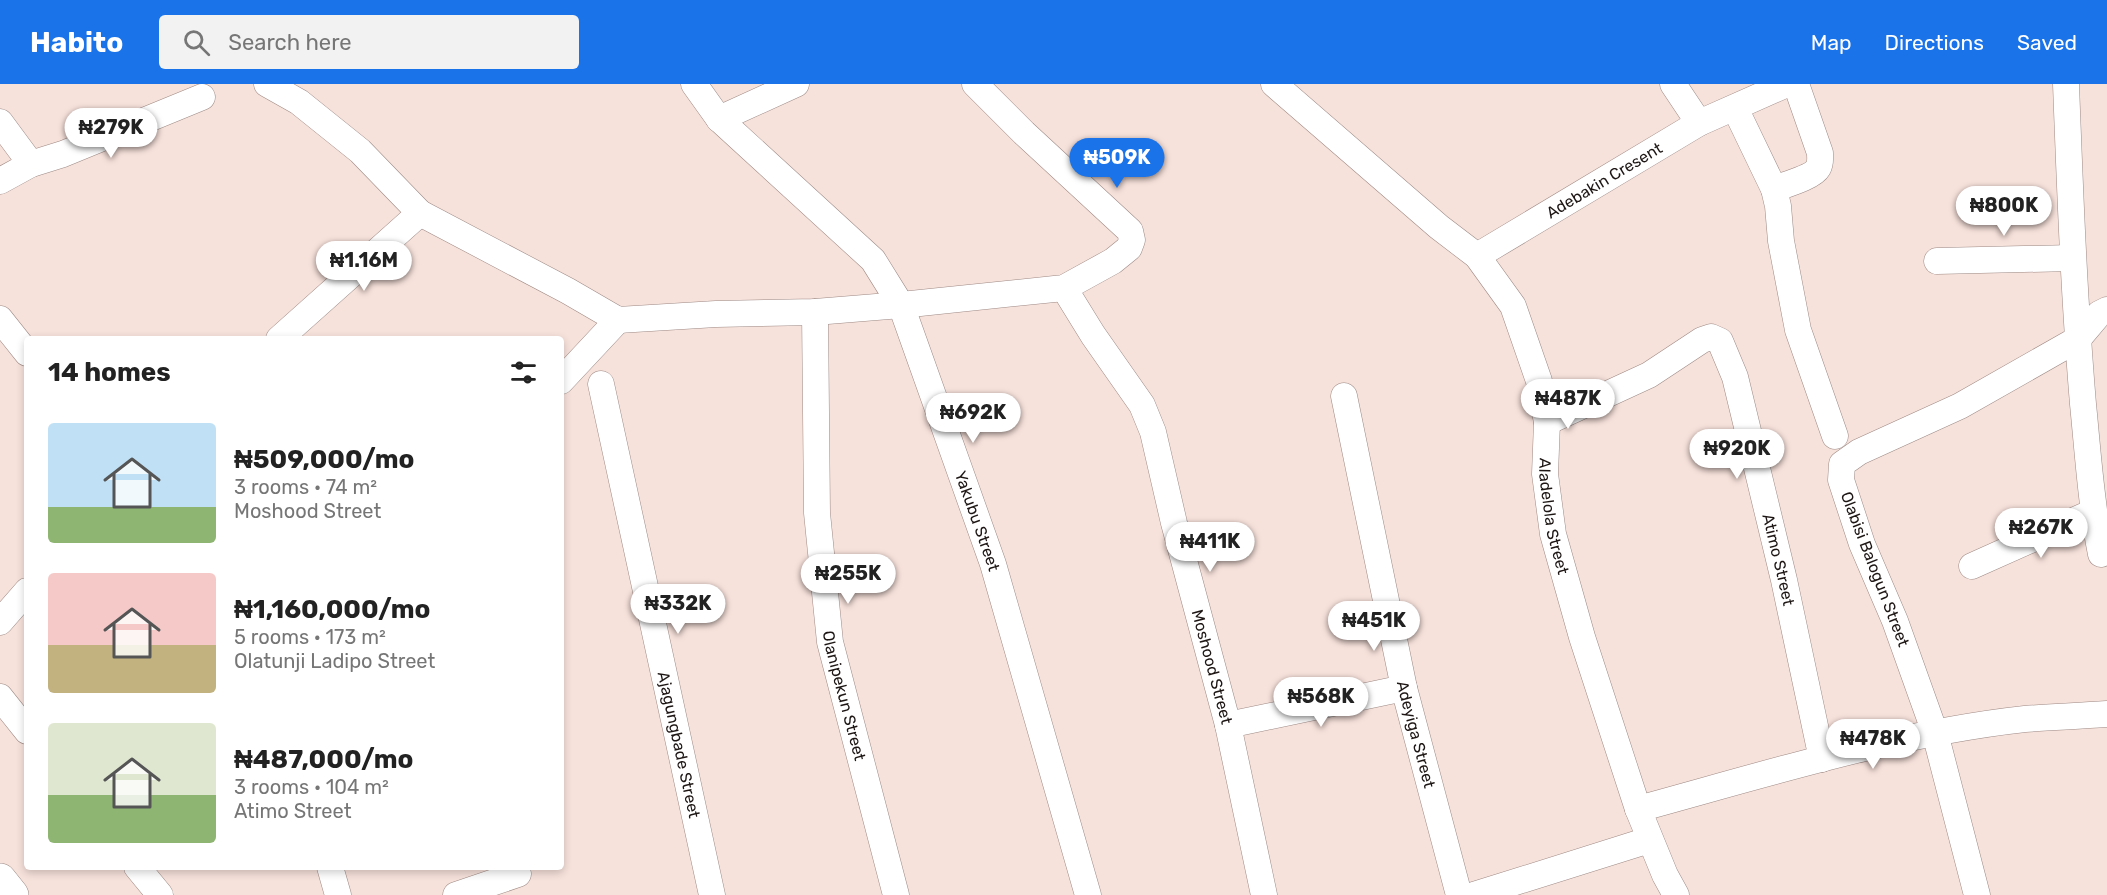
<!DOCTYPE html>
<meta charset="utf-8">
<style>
:root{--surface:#fff;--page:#f2f2f2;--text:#222;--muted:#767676;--accent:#1a73e8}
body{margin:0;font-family:Rubik,sans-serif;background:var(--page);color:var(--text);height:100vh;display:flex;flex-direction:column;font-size:22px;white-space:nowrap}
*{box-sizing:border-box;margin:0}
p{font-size:20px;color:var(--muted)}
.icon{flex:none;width:33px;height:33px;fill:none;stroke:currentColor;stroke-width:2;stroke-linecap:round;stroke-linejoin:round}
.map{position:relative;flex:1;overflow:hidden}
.side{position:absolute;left:24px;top:252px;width:540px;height:534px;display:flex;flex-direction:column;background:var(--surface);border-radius:6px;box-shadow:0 3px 9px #0003}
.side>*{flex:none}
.price{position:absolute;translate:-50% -51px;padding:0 14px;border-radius:21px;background:#fff;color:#222;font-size:20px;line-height:39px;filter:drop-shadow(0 2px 3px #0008)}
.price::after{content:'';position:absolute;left:50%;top:36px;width:18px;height:14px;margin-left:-9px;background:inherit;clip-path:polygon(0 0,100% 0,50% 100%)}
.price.current{background:var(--accent);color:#fff}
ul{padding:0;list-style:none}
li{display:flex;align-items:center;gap:18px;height:150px;padding:0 24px}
li span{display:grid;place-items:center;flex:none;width:168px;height:120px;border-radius:6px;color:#555}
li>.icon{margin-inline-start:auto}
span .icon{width:72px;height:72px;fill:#fffc;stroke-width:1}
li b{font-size:26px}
h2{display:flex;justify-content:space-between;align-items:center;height:72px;padding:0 24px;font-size:26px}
header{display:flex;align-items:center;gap:36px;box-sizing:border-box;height:84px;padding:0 30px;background:var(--accent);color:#fff}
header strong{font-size:28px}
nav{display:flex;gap:33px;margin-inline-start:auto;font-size:21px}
.search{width:420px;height:54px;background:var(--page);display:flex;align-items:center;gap:15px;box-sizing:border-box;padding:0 21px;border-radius:6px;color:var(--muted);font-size:22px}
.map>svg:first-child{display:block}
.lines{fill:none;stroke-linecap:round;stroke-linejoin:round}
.minor-casing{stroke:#9d8984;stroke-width:27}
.highway-casing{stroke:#9d8984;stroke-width:34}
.minor{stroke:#fff;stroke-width:26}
.highway{stroke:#fff;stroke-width:33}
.labels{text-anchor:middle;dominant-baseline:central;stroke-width:4.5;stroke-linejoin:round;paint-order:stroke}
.street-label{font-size:16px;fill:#1d1614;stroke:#fff}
</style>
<header>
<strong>Habito</strong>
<div class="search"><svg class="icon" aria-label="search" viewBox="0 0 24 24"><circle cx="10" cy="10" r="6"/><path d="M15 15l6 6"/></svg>Search here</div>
<nav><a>Map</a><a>Directions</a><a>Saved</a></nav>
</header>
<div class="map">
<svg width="2107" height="811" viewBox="0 0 2107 811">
<rect width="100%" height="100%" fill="#f7e1db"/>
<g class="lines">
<defs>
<g id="minor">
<polyline points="267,0 299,18 360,67 420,129 568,207 618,236 716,230 815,228 901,221 1064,204 1113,177 1129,164 1132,156 1130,147 1024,49 975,0"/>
<path id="s1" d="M694,0L719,35L873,176L901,221L993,480L1088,811"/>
<path id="s2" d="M1274,0L1439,143L1477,172L1513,222L1539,297L1547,338L1545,390L1553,450L1582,553L1638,725L1665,791L1676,811"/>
<polyline points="1673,0 1699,39"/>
<path d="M2066,0C2070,107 2074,213 2083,320C2088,370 2091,420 2101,470"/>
<polyline points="1735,24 1774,105 1778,122 1781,157 1798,246 1835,352"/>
<polyline points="719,35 796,0"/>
<polyline points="0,38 31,80"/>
<polyline points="0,97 31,80 63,70 202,13"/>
<path d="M1774,105C1784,101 1813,93 1818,84C1821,79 1820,74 1820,69L1796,0"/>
<path id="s3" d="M1477,172L1699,39L1787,0"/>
<polyline points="1937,177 2072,174"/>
<path id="s4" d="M1064,204L1093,251L1142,321L1153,348L1174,439L1228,641L1264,811"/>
<path id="s5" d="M815,228L817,429L830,558L896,811"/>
<polyline points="0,235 27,269"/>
<polyline points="279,255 420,129"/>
<polyline points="561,297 618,236"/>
<path id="s6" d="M601,300L712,811"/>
<path id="s7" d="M1344,312L1404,604L1459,811"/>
<path id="s8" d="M1547,338L1649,291L1702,256L1711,253L1720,257L1735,293L1784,496L1822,675"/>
<polyline points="1972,482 2093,428"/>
<polyline points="0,538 27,507"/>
<polyline points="0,613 27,647"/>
<polyline points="1228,641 1404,604"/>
<path d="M1638,725C1763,691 1896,649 2025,635C2052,633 2080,632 2107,630"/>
<polyline points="137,783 160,811"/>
<polyline points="330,783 338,811"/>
<polyline points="456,811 518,790"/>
<polyline points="1474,811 1649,756"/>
<polyline points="1977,811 1935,649 1895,537 1862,460 1841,396 1842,380 1859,368 1960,322 2078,255 2099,230 2107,226"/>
</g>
<polyline id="highway" points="0,796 12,811"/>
</defs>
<use href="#minor" class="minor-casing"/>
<use href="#highway" class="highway-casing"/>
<use href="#minor" class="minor"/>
<use href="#highway" class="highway"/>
</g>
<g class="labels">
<g class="street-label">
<text stroke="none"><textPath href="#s3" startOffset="148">Adebakin Cresent</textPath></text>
<text stroke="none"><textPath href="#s2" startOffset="544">Aladelola Street</textPath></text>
<text stroke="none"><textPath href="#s1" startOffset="534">Yakubu Street</textPath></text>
<text stroke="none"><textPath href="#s8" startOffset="422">Atimo Street</textPath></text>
<text transform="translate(1875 485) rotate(69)">Olabisi Balogun Street</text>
<text stroke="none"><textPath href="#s4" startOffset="412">Moshood Street</textPath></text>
<text stroke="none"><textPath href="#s5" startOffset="386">Olanipekun Street</textPath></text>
<text stroke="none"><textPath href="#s7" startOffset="346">Adeyiga Street</textPath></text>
<text stroke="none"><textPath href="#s6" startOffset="369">Ajagungbade Street</textPath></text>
</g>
</g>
</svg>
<b class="price" style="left:111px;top:75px">₦279K</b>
<b class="price current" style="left:1117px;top:105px">₦509K</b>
<b class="price" style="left:2004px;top:153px">₦800K</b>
<b class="price" style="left:364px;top:208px">₦1.16M</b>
<b class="price" style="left:1568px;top:346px">₦487K</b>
<b class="price" style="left:973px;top:360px">₦692K</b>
<b class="price" style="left:1737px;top:396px">₦920K</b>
<b class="price" style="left:2041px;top:475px">₦267K</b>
<b class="price" style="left:1210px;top:489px">₦411K</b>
<b class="price" style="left:848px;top:521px">₦255K</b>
<b class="price" style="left:678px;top:551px">₦332K</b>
<b class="price" style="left:1374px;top:568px">₦451K</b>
<b class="price" style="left:1321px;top:644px">₦568K</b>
<b class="price" style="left:1873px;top:686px">₦478K</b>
<section class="side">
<h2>14 homes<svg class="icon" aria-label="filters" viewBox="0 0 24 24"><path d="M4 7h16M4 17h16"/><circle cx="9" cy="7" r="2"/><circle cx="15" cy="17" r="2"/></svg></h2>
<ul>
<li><span style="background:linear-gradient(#bfe0f5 70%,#8fb573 0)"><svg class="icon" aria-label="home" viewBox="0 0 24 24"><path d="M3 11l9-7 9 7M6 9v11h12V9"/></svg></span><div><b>₦509,000/mo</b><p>3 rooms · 74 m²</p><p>Moshood Street</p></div></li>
<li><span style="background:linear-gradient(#f6c9c9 60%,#c2b280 0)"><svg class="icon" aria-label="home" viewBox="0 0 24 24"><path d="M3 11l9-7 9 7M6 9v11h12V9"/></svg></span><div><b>₦1,160,000/mo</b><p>5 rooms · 173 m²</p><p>Olatunji Ladipo Street</p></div></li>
<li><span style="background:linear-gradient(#dfe7d0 60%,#8fb573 0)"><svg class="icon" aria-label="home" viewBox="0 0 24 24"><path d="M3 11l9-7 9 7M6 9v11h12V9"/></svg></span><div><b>₦487,000/mo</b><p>3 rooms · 104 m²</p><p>Atimo Street</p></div></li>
</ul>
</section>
</div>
